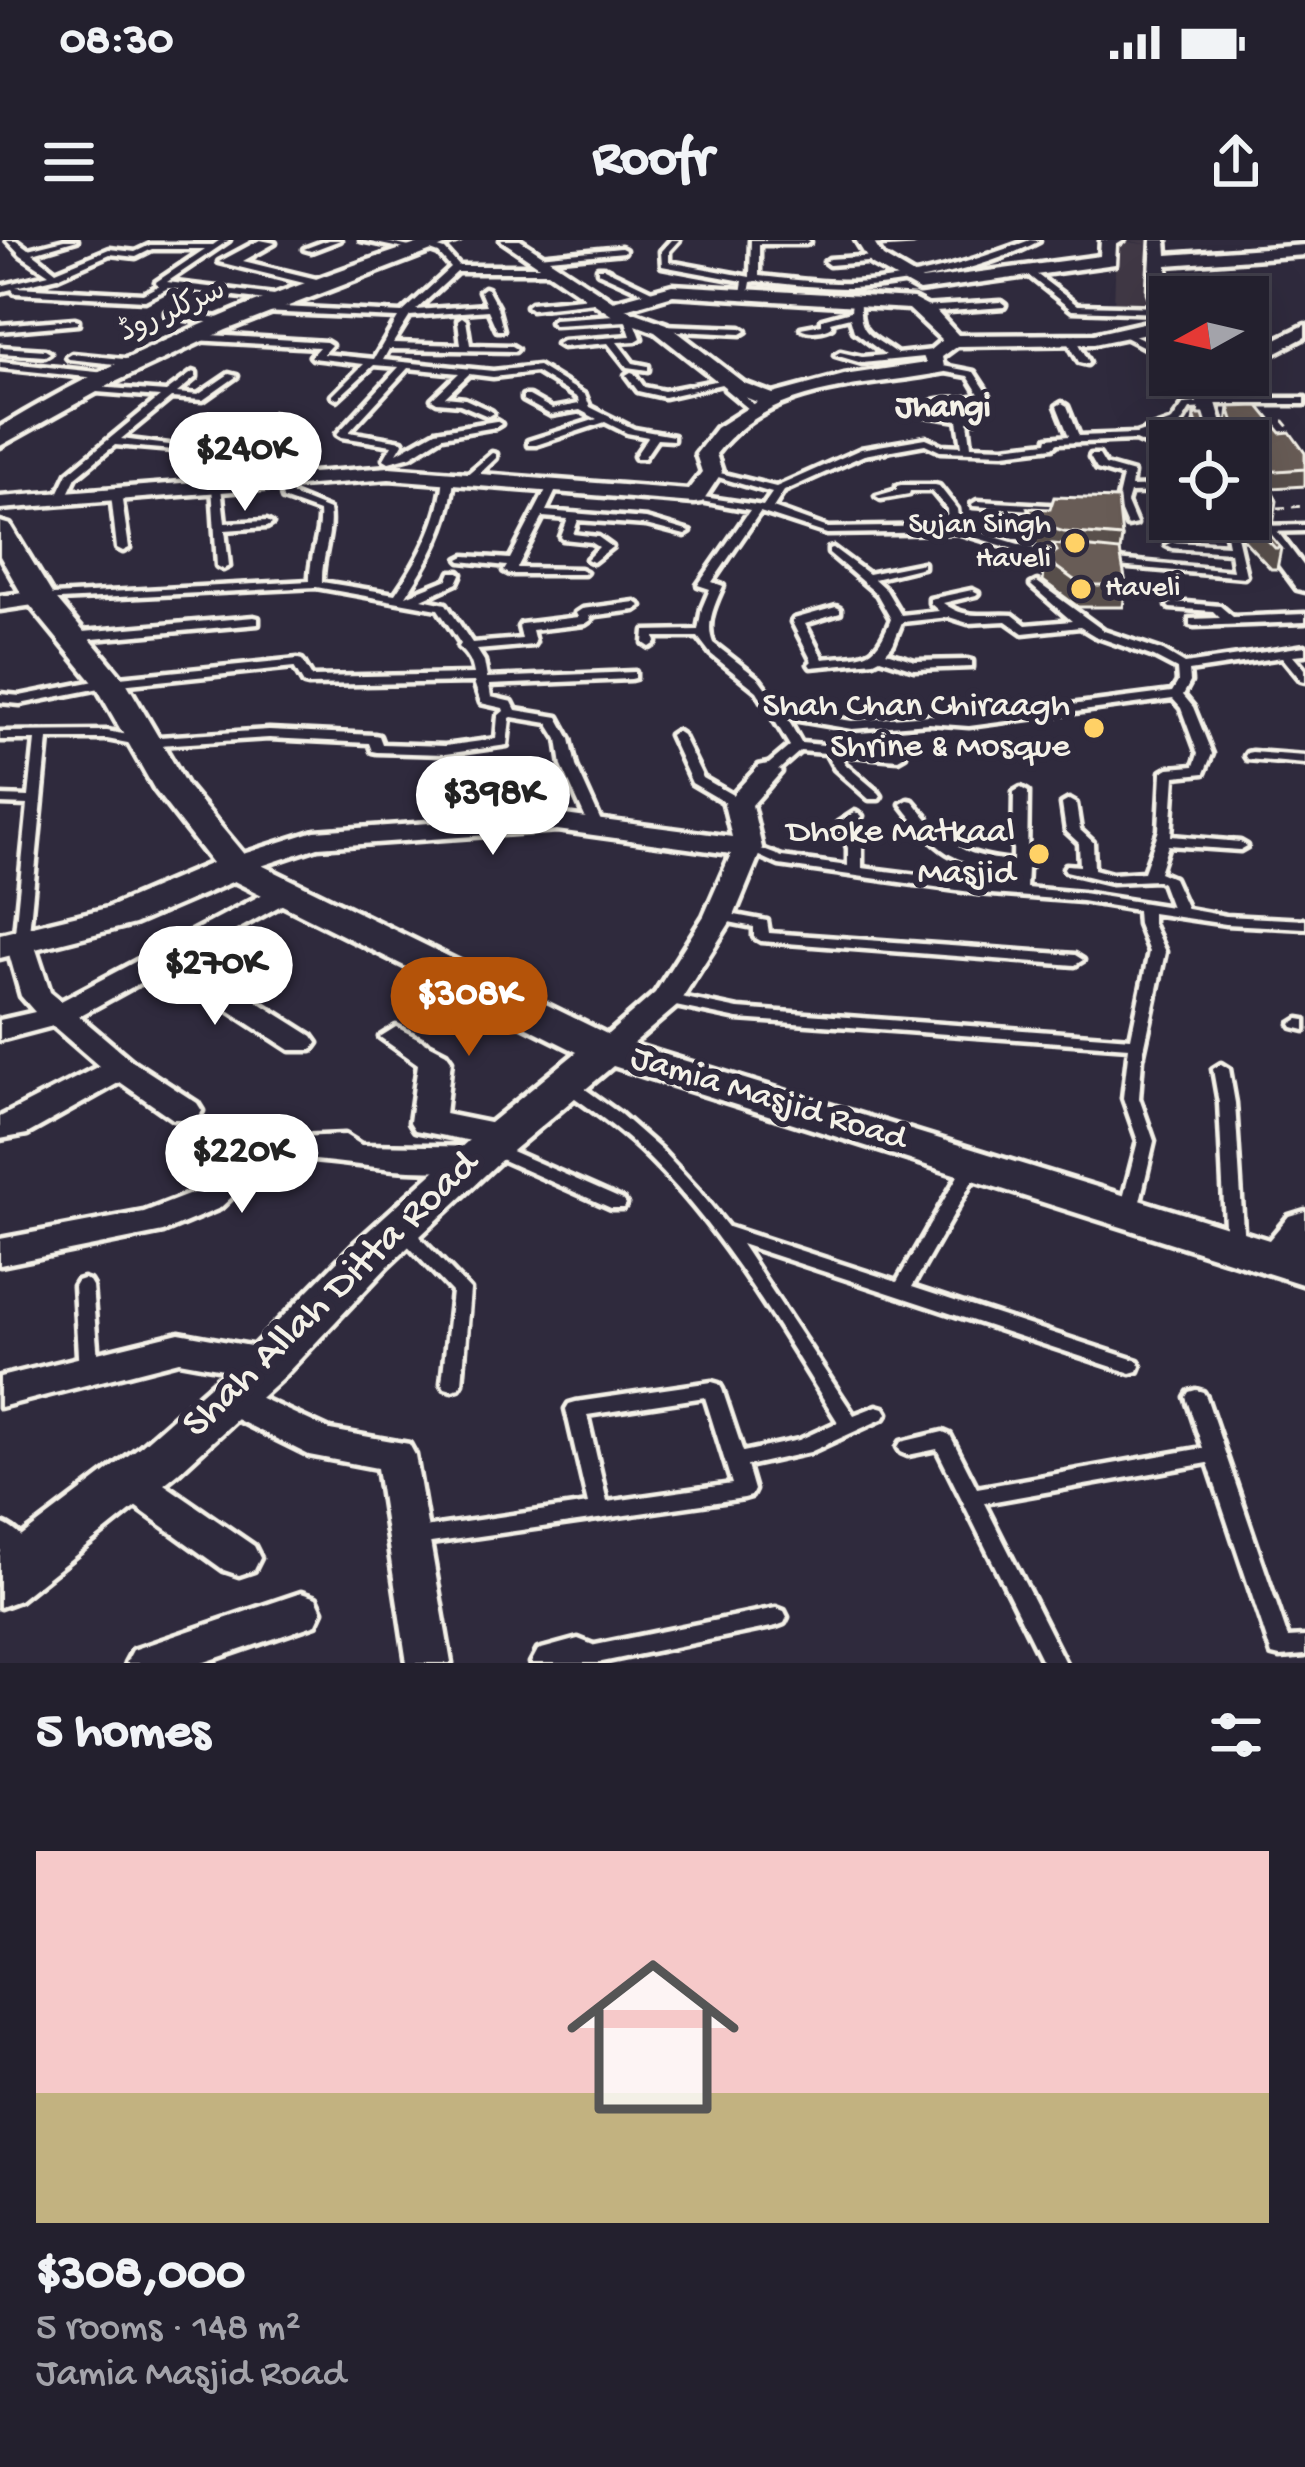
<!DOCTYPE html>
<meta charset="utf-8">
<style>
:root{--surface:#23202e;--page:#2b2836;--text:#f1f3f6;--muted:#a3a3aa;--line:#403e4a;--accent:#b45309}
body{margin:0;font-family:"Gochi Hand","Playpen Sans Arabic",sans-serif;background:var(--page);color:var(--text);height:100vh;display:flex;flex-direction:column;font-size:45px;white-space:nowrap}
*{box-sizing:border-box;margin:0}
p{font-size:39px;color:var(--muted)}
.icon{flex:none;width:66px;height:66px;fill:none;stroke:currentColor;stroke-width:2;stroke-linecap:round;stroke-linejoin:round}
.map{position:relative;height:1423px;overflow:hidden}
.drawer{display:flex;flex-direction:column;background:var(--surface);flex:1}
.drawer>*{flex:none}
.needle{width:78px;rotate:262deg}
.controls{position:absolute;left:1149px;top:36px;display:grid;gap:24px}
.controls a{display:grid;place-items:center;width:120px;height:120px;border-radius:0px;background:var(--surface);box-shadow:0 12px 48px #0002,0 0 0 3px var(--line);font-size:60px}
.price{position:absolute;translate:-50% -102px;padding:0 27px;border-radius:42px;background:#fff;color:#222;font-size:39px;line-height:78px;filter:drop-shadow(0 3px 6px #0008)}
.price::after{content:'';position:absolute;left:50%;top:72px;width:36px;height:27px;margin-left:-18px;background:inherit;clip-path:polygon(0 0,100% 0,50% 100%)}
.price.active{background:var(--accent);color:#fff}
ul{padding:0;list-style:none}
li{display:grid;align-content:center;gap:24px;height:636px;padding:0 36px}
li+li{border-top:3px solid var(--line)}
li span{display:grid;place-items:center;height:372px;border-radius:0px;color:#555}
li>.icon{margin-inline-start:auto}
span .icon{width:216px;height:216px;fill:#fffc;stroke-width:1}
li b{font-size:51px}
h2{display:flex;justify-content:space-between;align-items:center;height:144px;padding:0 36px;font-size:51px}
.status{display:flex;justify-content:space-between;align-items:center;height:84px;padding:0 60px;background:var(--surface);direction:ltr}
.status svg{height:33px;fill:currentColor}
header{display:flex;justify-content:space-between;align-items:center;height:156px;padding:0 36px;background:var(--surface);font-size:54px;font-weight:700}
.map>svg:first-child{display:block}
.built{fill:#403945}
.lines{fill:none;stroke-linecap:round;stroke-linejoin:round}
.service-casing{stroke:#f4f1e8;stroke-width:9}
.minor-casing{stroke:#f4f1e8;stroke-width:9}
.tertiary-casing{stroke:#f4f1e8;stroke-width:9}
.path{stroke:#f4f1e8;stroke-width:3;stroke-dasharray:8 6;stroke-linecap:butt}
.service{fill:#2f2a3d;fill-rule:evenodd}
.minor{fill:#2f2a3d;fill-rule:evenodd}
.tertiary{fill:#2f2a3d;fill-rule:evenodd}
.wall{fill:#594f4b;stroke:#f4f1e8;stroke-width:3}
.shaded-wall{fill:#49403d;stroke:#f4f1e8;stroke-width:3}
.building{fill:#685c57;stroke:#f4f1e8;stroke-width:3}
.poi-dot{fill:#ffd166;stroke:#2f2a3d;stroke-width:4.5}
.labels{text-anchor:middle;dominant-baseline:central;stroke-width:12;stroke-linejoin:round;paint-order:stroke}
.far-street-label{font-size:30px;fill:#f4f1e8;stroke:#2f2a3d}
.far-poi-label{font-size:30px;fill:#f4f1e8;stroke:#2f2a3d;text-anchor:end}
.far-neighbourhood-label{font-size:33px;font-weight:bold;fill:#f4f1e8;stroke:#2f2a3d}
.poi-label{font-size:36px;fill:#f4f1e8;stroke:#2f2a3d;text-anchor:end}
.street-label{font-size:36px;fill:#f4f1e8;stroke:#2f2a3d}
.near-street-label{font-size:42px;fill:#f4f1e8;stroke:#2f2a3d}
</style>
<div class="status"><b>08:30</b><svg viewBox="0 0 49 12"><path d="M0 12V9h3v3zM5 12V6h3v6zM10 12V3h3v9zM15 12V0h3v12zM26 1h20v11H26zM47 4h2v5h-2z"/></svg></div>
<header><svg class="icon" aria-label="menu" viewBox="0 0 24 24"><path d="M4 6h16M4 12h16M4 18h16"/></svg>Roofr<svg class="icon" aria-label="share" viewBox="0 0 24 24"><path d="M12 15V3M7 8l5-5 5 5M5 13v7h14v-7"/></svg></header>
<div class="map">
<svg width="1305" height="1423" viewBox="0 0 1305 1423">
<rect width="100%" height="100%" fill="#2f2a3d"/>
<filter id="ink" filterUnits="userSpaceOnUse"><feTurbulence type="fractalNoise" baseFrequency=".00833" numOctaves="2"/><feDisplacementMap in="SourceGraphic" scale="24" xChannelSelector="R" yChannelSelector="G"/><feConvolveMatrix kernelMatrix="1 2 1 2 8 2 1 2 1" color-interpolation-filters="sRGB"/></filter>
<g filter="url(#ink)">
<polygon class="built" points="1116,0 1151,5 1125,0 1154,0 1146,51 1151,68 1114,69"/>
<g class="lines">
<defs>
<g id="service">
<path d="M7,0H16L28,9L64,0H77L33,13L56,31L109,9L135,12L150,5H213L220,0H229L167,42L283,56L287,59L283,62L168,48L145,60L15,53L12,49L0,52V46L49,34L21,15ZM152,9H205L156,42L158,46L143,54L16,47L58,37L110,14L136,17Z"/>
<polygon points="328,0 340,0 311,11 304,9"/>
<polygon points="361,0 378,0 423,10 419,12"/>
<path d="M671,0H679L669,11V22L750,37L751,0H808L810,2L806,4H759V36C791,39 823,44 854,43C915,40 974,21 1030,0L1039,1C990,27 906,47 849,48C818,48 787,44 756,41L751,42L749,53L745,56L741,53L743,41L662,26L661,11Z"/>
<polygon points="874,0 917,0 913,2 865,5 861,3"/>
<polygon points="428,5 445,10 459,26 555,26 559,29 555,32 457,32 416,70 486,65 480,51 484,48 487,49 497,67 503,90 497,90 488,70 410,76 393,103 461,105 458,80 462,77 466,80 470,105 512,106 517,109 515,111 389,109 383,120 493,131 538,126 585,155 590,167 634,189 673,196 673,200 657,199 644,218 636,218 635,216 648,197 627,193 605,182 536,205 528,205 528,201 597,179 580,170 551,175 523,160 523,156 529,156 552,169 579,164 578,158 536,132 493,137 469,134 445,157 465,159 491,171 493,173 488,176 460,164 437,162 432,159 459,133 408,128 349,192 402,201 403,203 397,213 436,191 496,181 501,184 496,187 443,196 411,216 389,222 384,219 392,205 342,197 337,194 399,127 374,125 337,159 332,156 364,124 313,118 311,116 319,107 194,100 189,97 194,94 326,102 331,105 323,114 374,119 398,78 262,72 258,69 262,66 402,73 451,28 439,14 425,9 424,7"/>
<polygon points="621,8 625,10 624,12 539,20 535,18 539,16"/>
<polygon points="876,16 880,19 879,21 829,25 825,22 829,19"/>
<polygon points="598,28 604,28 656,53 649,55 598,32"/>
<polygon points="1031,30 1077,65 1162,67 1166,70 1162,73 1072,70 1028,35 1027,33"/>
<polygon points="601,56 605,59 604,61 531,69 527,66 531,63"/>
<path d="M856,58L860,61C858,95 870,94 897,114L933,110L938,113L933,116L862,123L835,115L840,112L862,117L886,115L854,91L850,77L830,82L832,86C826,91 808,93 801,88L822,84V79L851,71L852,61Z"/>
<polygon points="1001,62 1005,65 1004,67 922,73 918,70 922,67"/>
<polygon points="169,71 226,79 230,82 226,85 166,76 166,72"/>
<polygon points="629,74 633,77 641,98 636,101 617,102 633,123 648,126 648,130 627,127 608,103 562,107 557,104 562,101 631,96 626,81 554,85 550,82 554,79"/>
<polygon points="75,79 78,80 78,84 0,91 0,85"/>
<polygon points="661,85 741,88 746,91 741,94 658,90 656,88"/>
<polygon points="1124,90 1153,104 1170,106 1170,112 1148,109 1121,95 1119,93"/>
<polygon points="1072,97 1077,100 1089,122 1087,124 1079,122 1067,100"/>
<polygon points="0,107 45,110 50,113 45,116 0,113"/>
<polygon points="72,114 134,120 139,123 134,126 69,119 67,117"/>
<polygon points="0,122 106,133 111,136 106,139 0,128"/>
<path d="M938,125L974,132L989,155L977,163L975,180L968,181L971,206L1004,207L1047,202L1048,198L1069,196L1057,166L1062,163L1067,166L1079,196L1136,194L1172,181L1184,164L1202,162L1203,159L1206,158H1305V164H1211L1207,168L1190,169L1180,185L1146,197L1170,208V215L1135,200L1058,203L1053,207L1004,213L940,211L925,204L864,215L784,251L773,268L828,288L948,286L947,269L932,251H910L909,254L881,259L876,256L897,250V246L901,245H935L939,246L957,269L959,286L1068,319V323H1060L957,292L827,294L760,272L712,342L723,346C715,364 705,383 713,403L759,439L782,470L852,481L929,475L969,478L1172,452L1178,442L1177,429L1154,417L1095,396L1080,387L1023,393L1006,381L968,383L949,377L902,382L893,404L886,412L915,421L968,420L972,421V427L914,429L880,418L874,421L811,427L809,424L812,421L792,382L794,379L836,367L840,369V373L805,384L823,419C865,414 874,422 891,379L877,354L829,313V309L833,308L868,334L923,323V327L874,339L886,350L901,375L939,371L930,363V359L972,350L978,353L976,355L943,363C968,381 985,373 1013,375L1026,385L1072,381L1033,347L1031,345L1037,342L1104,391L1163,411L1185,424L1305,406V414L1293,415L1305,429V441L1301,440L1282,417L1189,431L1190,442L1183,455L1193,467L1212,514L1204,533L1175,536L1171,596L1240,602L1247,606L1240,610L1168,605L1159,632L1173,638L1187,669L1226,676L1305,680V688L1226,684L1152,673V684L1165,712L1142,819L1139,858L1154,901L1137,974L1134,978H1122L1119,974L1138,901L1123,858L1129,807L738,779L666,764L658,759L666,754L738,769L1131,798L1149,712L1138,684L1137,670L1082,661L978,653L779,625L741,608L748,604L782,617L848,626V608L838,583L855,572L862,576L852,584L862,608V628L1012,647V629C952,625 937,611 901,564L908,560L913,561C947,602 957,616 1013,621L1014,552L1021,548L1028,552L1027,623L1030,626L1027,629L1026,648L1082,653L1171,667L1162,643L1157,640L1112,642L1066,631L1064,628L1066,625L1080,626L1079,603L1066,591L1062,564L1069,560L1076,564L1080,590L1093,602L1094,629L1112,634L1144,632L1159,590L1162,532L1169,528L1194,526L1198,514L1181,468L1173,459L969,486L929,483L852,489L787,478L801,503L903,512L905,515L898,519L840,514L845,524L879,553L881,556L879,559H869L835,529L826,513L800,511L773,535H763L761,532L763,529L790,506L757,451L711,414L698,397H655L656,403L650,407L644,403L645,391L698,390L702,368L710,349L698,345L750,270L690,259V255L763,266L772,253L708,234V230L776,247L861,209L926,198L942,205L962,206L958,180L913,173L908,170L913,167L967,175V165H937L932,162C946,155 964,163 979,154L968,136L935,130V126Z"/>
<polygon points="193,132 196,133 196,137 177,153 198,155 229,134 237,136 203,160 171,158 121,199 169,205 174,208 173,210 115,205 76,237 65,260 57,260 56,258 68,233 160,157 84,151 79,148 81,146 166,152"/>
<polygon points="631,132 634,133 644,147 664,151 730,138 736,143 733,147 757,167 749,169 725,149 726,143 664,157 638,151 626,135"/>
<polygon points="274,174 279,177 277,179 200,251 192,251 192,247"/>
<polygon points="492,213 496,214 496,218 472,241 464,241 464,237"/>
<polygon points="1091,215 1099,215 1105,225 1133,233 1131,247 1170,246 1170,252 1130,253 1127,263 1136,284 1127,286 1117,263 1123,237 1097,229 1090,217"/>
<path d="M449,234L454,237C451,282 430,319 406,356L448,339L451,332H459L461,334L457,343L422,359L446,364L472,403L522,399L519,387L521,384L578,377L576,373L582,369L635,362L641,366L635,370L589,376L591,380L585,384L532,390L535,402L533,405L477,410L484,421L487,438L635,432V438L631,439L489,445L491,457L512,462L516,470L558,477L570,499L576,526L604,588L602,591L597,592L590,588L562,526L558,499L548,483L512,477L510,478L507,505L445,514L377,512L372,511L369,503L269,498L143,506L107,499H48L28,703L26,706H16L14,703L28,565L0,564V556L29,557L35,500H0V492L107,491L143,498L269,490L374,495L379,496L382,504L445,506L496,499L498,476L504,471L503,468L481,463L474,442L308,445L304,444L294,427L110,446L20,464L0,462V454L20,456L110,438L298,419L302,420L312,437L474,434C472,421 468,415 459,407L461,404L438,369L316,347L39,361L35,360V356L310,341C309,317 321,296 319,272L283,259L280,242L285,239L290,242L292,255L329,270C333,295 321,317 322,342L395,354C420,318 440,281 444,237Z"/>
<polygon points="212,245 221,247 225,283 267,281 272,284 267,287 225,290 229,326 223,329 217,326"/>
<polygon points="552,245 557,248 546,271 646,279 690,292 685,295 646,285 578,280 573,294 598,297 612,307 593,322 587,319 599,307 591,302 563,299 561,297 568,279 543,277 517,328 580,329 586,332 584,334 510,334 504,331 507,326 461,321 459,319 465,316 510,319 547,248"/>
<polygon points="116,251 121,254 129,308 123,311 117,308 111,254"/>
<polygon points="977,261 1066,266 1071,269 1066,272 973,266 972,264"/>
<polygon points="1223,279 1233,279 1246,335 1244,337 1106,325 1100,322 1106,319 1233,331 1230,312 1172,308 1166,305 1172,302 1228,305"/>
<polygon points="1305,285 1305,291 1261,292 1256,289 1261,286"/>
<polygon points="1174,362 1220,366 1233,377 1305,374 1305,382 1194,386 1190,385 1190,379 1220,378 1213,371 1170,368 1168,366"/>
<polygon points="254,377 258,378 258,384 71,401 65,397 71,393"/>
<polygon points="676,491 682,495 703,538 743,561 745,564 743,567 733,567 692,543 670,495"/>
<polygon points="1252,512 1305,516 1305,524 1247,519 1245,516 1247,513"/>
<polygon points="719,672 767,681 769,693 1075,715 1083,720 1075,725 761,701 754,697 754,687 714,679 712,676 714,673"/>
<polygon points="1299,779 1305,780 1305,790 1293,787 1291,784"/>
<polygon points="1221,824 1229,829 1235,863 1244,1006 1241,1010 1229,1010 1226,1006 1219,863 1213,829"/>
<path d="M568,840L574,841L620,874L661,910L699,951L728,987L897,1042L967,920H979L982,924L912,1047L1138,1121L1140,1126L1138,1131L1131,1133L741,1004L854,1175L877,1166L884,1168L887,1173L884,1178L810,1212L747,1226L754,1250L751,1256L744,1258L410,1306L403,1304L400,1298L403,1292L410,1290L588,1264L566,1169L569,1164L576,1162L712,1142L719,1144L722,1149L743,1212L799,1200L838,1182C781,1091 726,994 649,918C623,892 593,870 562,849L560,845L562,841ZM705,1157L732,1244L607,1262L587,1175Z"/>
<polygon points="185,866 193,871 228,949 225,953 213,953 210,949 177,871"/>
<polygon points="491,902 623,960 626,964 623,968 611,968 485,912 483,908 485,904"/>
<polygon points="403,984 409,986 470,1050 462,1143 459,1148 452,1150 445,1148 442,1143 452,1052 397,994 394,990 397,986"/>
<polygon points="83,1039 89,1041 92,1046 99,1132 96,1137 89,1139 82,1137 79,1132 74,1046 77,1041"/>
<polygon points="1196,1150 1203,1152 1206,1157 1288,1398 1305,1397 1305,1415 1280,1417 1272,1415 1208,1223 984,1263 1065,1423 1043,1423 937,1209 908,1215 901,1212 898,1207 901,1202 943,1192 950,1195 977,1248 1203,1208 1186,1157 1189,1152"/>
<polygon points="776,1368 784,1371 787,1377 784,1383 776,1386 597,1423 573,1423 570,1417 573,1410 581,1408"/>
</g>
<g id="minor">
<polygon points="260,0 275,3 243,21 333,43 324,48 219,22"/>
<path d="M501,0H520L613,61L672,45L913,59L936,71L958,95L1094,94L1160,79L1149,52L1152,0H1166L1167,15L1305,5V15L1167,25L1170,88L1094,104L957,106L942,117L945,132C864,148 771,142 716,214L722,232L702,262L694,263L389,239L0,269V257L389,227L688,250L702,232L696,214L716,188L757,162L730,151L655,92L614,77ZM673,55L909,69L942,100L923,116L926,123L844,135L773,154L744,143L667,84L625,69Z"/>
<polygon points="856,0 872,0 883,17 922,40 1100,16 1101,0 1124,0 1116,5 1115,24 919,51 871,24"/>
<polygon points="1305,85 1305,97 1248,127 1248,113"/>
<polygon points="1190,135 1208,135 1227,201 1207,201"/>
<polygon points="1248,262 1256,263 1305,328 1305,351 1297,349 1245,279"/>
<polygon points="39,351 51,358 47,363 0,370 0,356"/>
<polygon points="768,524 781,532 752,565 762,608 734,676 677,766 617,817 606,820 590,810 655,753 704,676 731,614 557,590 318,607 234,635 220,626 224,620 315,591 557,574 732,597 724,564 759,526"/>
<polygon points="284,643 294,646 298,652 294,658 187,717 312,796 317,803 312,810 290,810 165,729 79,776 132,821 197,863 202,871 197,879 173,879 120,842 27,894 0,899 0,877 99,826 53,786 0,800 0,780 35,772 21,756 6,703 10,697 32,697 50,752 61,761"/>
<polygon points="396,787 446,813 451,820 445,874 514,888 519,896 514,904 502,907 415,890 410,882 418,824 380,797"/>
<path d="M345,895L361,905L491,907L496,915L491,923C416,943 345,917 273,918L220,968L163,992L0,1025V999L144,972L196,952L252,899Z"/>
<polygon points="179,1093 267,1109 280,1113 286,1123 280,1133 267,1137 179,1121 0,1167 0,1137"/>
<polygon points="228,1143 330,1190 409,1204 415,1215 451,1423 407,1423 377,1228 309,1215 214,1168 209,1158 214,1148"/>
<polygon points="131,1226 145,1231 254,1306 260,1318 254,1330 239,1335 224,1330 117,1253 111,1242 117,1231"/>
<path d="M0,1283C21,1290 34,1310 44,1330L38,1342C0,1357 0,1313 0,1283Z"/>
<polygon points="301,1353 316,1358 322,1371 316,1384 202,1423 126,1423 133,1410"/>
<polygon points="578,1399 593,1405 601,1423 531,1423 538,1410"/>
</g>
<g id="tertiary">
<path d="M428,0H460L226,90L115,142L0,206V187C135,106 279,49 428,0Z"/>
<polygon points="0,282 10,285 52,354 126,442 187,546 247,618 621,801 1269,1000 1289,976 1305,971 1305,1045 613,826 500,921 388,1026 284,1136 178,1233 19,1360 0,1367 0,1313 142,1205 250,1110 356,1002 468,901 577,812 234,641 134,684 0,718 0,694 107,668 212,623 155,550 96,446 24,358 0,316"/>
</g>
</defs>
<use href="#service" class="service-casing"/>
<use href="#minor" class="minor-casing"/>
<use href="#tertiary" class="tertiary-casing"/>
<g class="path">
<polyline points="1269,181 1284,181 1289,187"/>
<polyline points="1278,268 1305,266"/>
</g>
<use href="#service" class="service"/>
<use href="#minor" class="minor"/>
<use href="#tertiary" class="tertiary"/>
</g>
<g class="wall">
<polygon points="1148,101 1170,103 1170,131 1160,131 1146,113"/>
<polygon points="1229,167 1281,193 1305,213 1305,246 1270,248 1277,261 1274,279 1257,259 1248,201 1195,201 1192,192 1194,175 1207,188 1228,189 1227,184"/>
<polygon points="1028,268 1122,297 1120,312 1126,345 1123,367 1078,367 1043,341 1045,319 1051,315 1052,310 1037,306 1025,289"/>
<polygon points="1240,279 1248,279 1281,308 1277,329 1271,329 1242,298"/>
</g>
<polygon class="shaded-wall" points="1260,241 1257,259 1248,260 1248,243"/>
<g class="building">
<polygon points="1148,101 1170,103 1170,118 1162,119"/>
<polygon points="1259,166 1281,193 1290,192 1305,213 1305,229 1261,232 1277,261 1260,241 1248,243 1248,201 1202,201 1194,175 1203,175 1207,188 1230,189 1234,183 1229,167"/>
<polygon points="1054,257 1118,259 1122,297 1064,292 1039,284 1028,268 1050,269"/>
<polygon points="1248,269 1281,308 1275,308 1248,279"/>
<polygon points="1053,304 1120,311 1126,345 1081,345 1045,319 1057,311"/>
</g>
</g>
<g class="poi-dot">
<circle cx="1075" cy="303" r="12"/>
<circle cx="1081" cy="349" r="12"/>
<circle cx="1094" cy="488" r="12"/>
<circle cx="1039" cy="614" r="12"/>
</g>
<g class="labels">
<g class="far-street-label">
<text transform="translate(173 73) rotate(-24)">سرکلر روڈ</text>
</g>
<g class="far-poi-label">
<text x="1051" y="286">Sujan Singh<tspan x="1051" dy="34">Haveli</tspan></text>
<text x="1105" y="349" text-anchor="start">Haveli</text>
</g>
<g class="far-neighbourhood-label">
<text x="943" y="169">Jhangi</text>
</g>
<g class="poi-label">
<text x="1070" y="467">Shah Chan Chiraagh<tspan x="1070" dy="41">Shrine &amp; Mosque</tspan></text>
<text x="1015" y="593">Dhoke Matkaal<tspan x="1015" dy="41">Masjid</tspan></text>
</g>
<g class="street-label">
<text transform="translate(768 860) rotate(17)">Jamia Masjid Road</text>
</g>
<g class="near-street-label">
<text transform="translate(332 1056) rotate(-44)">Shah Allah Ditta Road</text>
</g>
</g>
</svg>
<div class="controls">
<a><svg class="needle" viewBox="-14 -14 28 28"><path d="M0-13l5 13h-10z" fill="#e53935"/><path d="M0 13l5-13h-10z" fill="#a3a3aa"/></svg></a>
<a><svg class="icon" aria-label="locate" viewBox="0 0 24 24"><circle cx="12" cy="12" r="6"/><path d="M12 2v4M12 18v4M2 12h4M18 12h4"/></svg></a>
</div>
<b class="price" style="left:245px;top:274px">$240K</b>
<b class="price" style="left:493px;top:618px">$398K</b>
<b class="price" style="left:215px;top:788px">$270K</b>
<b class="price active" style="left:469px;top:819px">$308K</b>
<b class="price" style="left:242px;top:976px">$220K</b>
</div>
<section class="drawer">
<h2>5 homes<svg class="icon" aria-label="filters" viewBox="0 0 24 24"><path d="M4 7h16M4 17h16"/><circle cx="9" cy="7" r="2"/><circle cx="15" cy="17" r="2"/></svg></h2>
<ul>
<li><span style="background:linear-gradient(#f6c9c9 65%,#c2b280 0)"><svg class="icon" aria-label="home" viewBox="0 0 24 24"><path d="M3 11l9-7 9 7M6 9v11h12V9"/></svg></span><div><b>$308,000</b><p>5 rooms · 148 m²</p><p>Jamia Masjid Road</p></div></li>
</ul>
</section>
